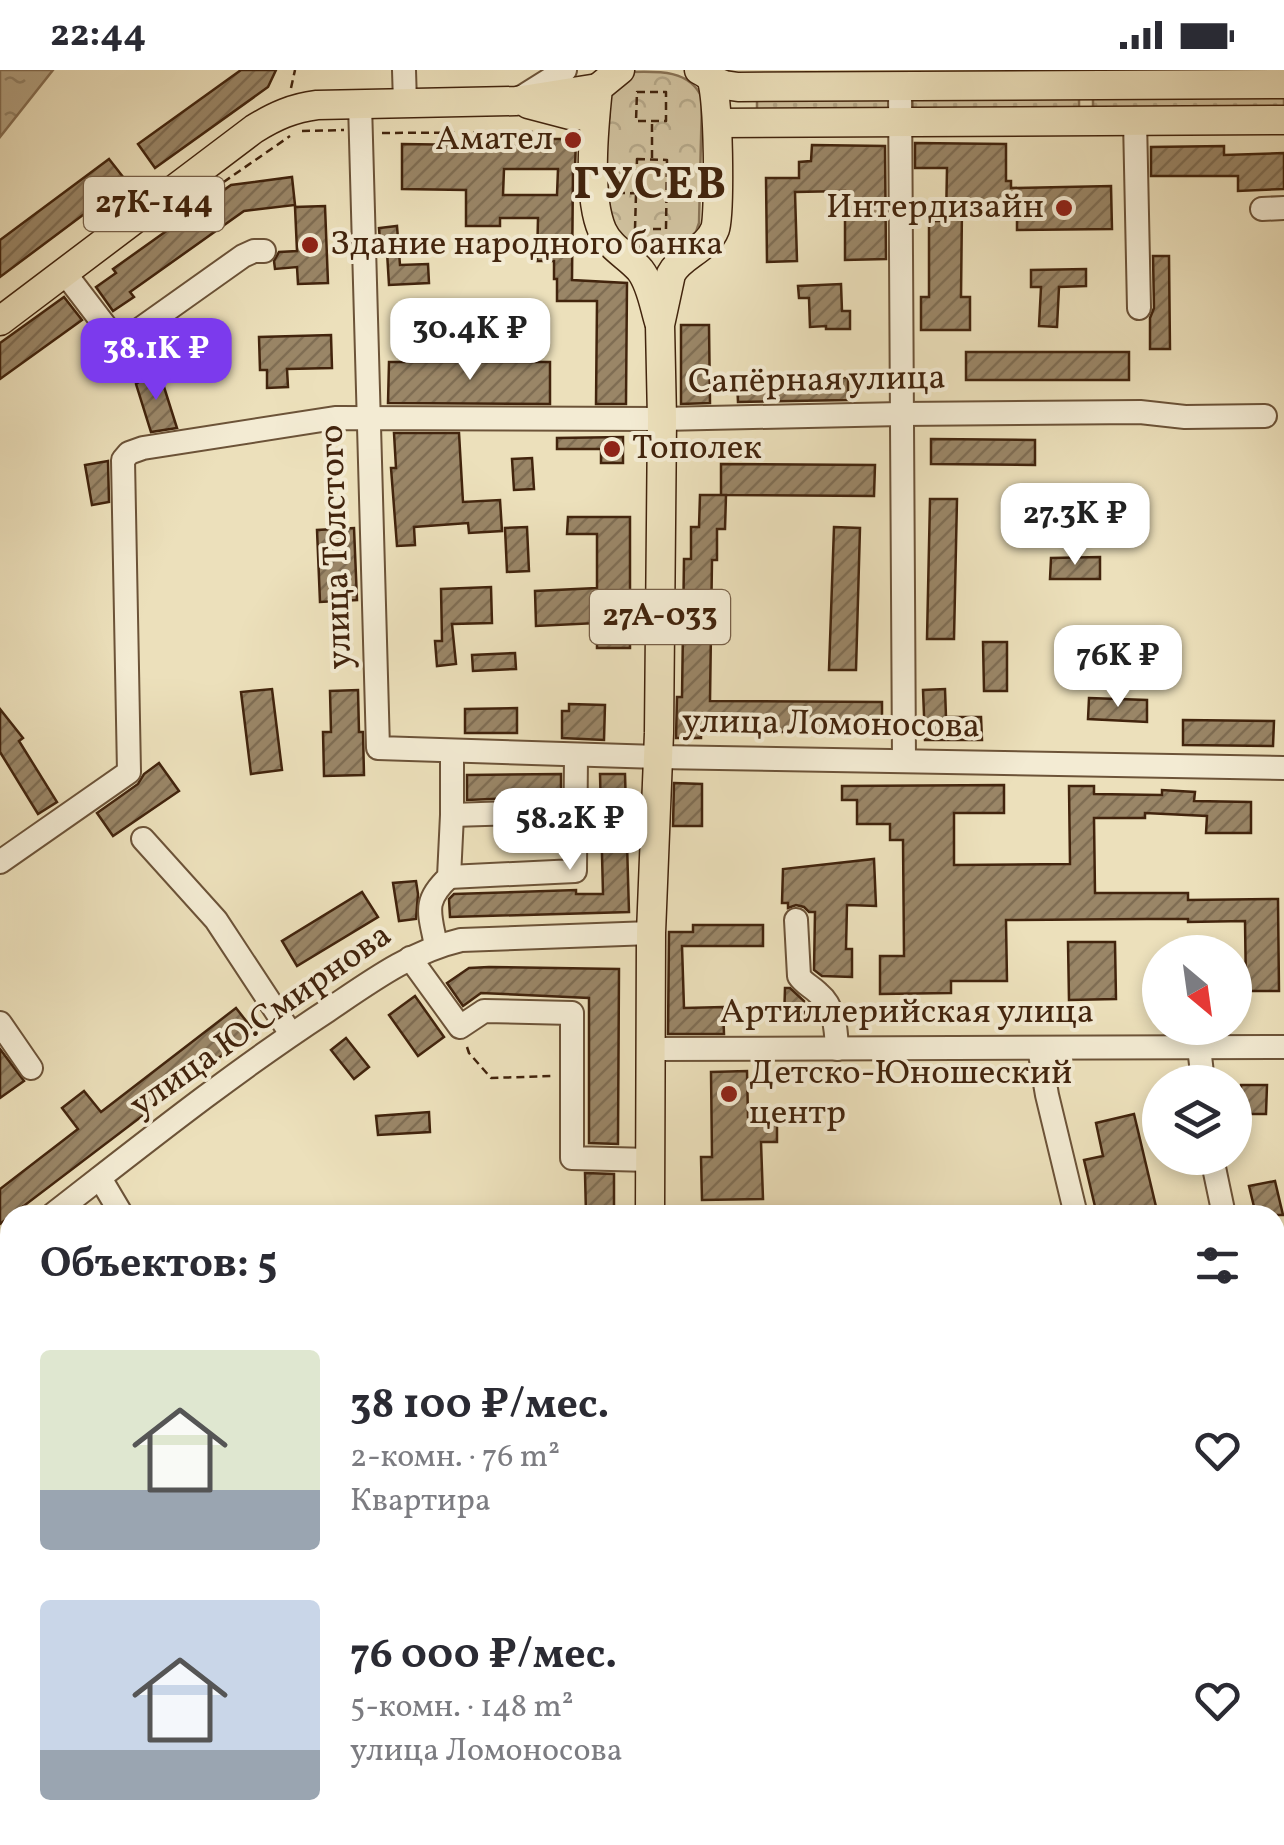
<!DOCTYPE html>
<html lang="ru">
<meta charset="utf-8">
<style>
:root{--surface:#fff;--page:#f7f7f7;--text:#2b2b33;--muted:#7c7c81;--accent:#7c3aed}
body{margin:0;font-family:Vollkorn,serif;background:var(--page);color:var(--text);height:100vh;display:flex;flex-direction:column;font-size:38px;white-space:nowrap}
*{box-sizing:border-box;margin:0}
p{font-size:32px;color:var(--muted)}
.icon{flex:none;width:55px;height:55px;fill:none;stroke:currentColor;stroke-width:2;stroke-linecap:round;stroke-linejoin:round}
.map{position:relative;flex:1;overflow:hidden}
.details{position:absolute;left:0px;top:1135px;width:1285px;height:640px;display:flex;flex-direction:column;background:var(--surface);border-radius:30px 30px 0 0;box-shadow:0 5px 15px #0003}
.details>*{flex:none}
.needle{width:65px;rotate:151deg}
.controls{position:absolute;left:1142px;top:865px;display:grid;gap:20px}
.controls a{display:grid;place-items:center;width:110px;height:110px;border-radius:50%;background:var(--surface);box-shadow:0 5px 15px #0003;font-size:50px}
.price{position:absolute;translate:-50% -85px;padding:0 22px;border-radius:20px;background:#fff;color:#222;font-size:32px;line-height:65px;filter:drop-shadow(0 2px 5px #0008)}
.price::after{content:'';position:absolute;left:50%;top:60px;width:30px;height:22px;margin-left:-15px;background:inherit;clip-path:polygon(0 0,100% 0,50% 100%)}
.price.current{background:var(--accent);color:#fff}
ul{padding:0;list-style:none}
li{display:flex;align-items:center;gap:30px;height:250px;padding:0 40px}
li span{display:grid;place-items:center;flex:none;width:280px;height:200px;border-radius:10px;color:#555}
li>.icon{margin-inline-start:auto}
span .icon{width:120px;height:120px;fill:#fffc;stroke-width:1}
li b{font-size:42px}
h2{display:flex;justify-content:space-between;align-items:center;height:120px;padding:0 40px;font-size:42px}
.status{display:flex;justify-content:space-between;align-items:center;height:70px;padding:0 50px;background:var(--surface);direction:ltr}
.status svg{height:28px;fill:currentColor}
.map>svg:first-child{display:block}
.grass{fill:url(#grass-dots);stroke:#887255;stroke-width:2.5}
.park{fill:url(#park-crowns);stroke:#887255;stroke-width:2.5}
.garden{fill:url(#garden-furrows);stroke:#887255;stroke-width:2.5}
.water{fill:url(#water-ripples);stroke:#856e52;stroke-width:2.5}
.building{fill:url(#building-hatch);stroke:#42240d;stroke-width:2.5;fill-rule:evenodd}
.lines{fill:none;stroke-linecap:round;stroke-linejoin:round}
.minor-casing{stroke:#6c5338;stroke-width:26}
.major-casing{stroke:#42240d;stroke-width:31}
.path{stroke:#42240d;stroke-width:2.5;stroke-dasharray:8 5;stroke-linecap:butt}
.minor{stroke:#f3ebd3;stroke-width:22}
.major{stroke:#ece0bb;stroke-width:28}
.poi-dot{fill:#8f2418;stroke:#f3ebd3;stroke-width:4}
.labels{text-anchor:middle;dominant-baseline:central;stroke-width:8;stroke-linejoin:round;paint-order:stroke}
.shield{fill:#f3ebd3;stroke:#776048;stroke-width:2.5}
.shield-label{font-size:32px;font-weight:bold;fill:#42240d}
.poi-label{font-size:35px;fill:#42240d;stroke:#f3ebd3;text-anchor:start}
.street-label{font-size:35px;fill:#42240d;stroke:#f3ebd3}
.district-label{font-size:45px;font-weight:bold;letter-spacing:2.5px;fill:#42240d;stroke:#f3ebd3}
</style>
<div class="status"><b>22:44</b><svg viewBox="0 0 49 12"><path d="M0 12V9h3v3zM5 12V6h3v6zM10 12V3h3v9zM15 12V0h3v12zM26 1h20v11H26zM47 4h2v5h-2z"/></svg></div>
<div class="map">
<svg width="1284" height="1775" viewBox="0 0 1284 1775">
<defs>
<pattern id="grass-dots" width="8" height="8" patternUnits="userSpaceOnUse" patternTransform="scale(2.5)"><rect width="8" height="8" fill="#cfc09d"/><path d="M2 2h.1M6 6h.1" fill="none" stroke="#b3a586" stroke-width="1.8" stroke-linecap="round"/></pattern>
<pattern id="park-crowns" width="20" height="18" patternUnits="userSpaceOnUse" patternTransform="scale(2.5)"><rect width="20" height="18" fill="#cfc09d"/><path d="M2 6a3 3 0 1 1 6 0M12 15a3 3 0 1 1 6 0" fill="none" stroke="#b3a586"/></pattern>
<pattern id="garden-furrows" width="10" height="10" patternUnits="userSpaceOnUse" patternTransform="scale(2.5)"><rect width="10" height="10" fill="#cfc09d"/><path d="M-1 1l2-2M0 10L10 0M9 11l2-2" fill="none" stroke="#b3a586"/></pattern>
<pattern id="water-ripples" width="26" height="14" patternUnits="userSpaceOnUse" patternTransform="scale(2.5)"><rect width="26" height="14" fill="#b2a080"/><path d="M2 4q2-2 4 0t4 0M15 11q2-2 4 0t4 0" fill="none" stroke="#928267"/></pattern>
<pattern id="building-hatch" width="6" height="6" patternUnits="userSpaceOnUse" patternTransform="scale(2.5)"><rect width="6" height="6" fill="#9a8667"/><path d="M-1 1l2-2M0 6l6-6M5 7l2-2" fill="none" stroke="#7f6d53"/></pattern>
</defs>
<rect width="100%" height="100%" fill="#ece0bb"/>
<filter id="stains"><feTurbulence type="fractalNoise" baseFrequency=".002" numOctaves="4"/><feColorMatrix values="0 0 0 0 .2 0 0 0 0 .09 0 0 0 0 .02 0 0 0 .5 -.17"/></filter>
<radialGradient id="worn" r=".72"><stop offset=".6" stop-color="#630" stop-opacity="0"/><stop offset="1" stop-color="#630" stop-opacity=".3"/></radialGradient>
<g class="grass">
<polygon points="1284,23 1284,41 1093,43 1093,25"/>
<polygon points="757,25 889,25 889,42 757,43"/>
<polygon points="912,26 1079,26 1079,43 913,42"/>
</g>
<path class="park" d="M631,2C659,1 690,0 702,28L699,153L696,162L686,172L671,177H632L605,160L607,14Z"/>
<polygon class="garden" points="809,1765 1024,1765 1025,1775 808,1775"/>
<polygon class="water" points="0,0 53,0 0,67"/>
<g class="building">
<polygon points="241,0 276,0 268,17 155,98 138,74"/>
<path d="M553,69H576L575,99H573L572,210L627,213L626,334H596L597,231H557V209H554V191H537L538,148H500V156H466V120L402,119V74L553,76ZM504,99H558L557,125H503Z"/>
<polygon points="915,73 1006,74 1006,111 1011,111 1011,118 1111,116 1112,159 1017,160 1017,138 962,138 961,227 970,227 970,260 921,260 921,227 929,227 929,151 946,151 947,98 915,98"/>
<polygon points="812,75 885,76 886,189 845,190 845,121 795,122 797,191 767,192 766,108 799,108 799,92 811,91"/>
<polygon points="1224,76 1224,85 1284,83 1284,119 1238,121 1238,106 1151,106 1151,77"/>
<polygon points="109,89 127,112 0,207 0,170"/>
<polygon points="292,107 295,135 244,141 130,222 134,227 113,241 96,217 116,203 113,199 231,115"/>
<polygon points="325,136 328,213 298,214 297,197 275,199 274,191 279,182 297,181 295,137"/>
<polygon points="397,156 400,195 428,194 429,213 389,215 387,182 381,183 379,158"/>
<polygon points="1153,186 1169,186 1170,279 1150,279 1150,248 1154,238"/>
<polygon points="1086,199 1086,216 1059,217 1057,257 1039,256 1041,217 1031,217 1031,200"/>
<polygon points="841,214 842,241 850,241 850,259 826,259 826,256 810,257 809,228 799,228 798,216"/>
<polygon points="64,227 82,250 0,309 0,273"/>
<polygon points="681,255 709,255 710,333 681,334"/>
<polygon points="331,265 332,298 287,299 288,317 267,318 267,300 260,300 259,267"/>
<rect x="966" y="282" width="163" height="28"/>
<polygon points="389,292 550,292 550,334 388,333"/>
<polygon points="158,298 177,358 151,362 136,314"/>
<polygon points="800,308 848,308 848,330 738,332 737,312"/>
<polygon points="394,363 459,363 463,432 500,430 502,461 469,463 468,453 414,457 415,475 397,476 391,398 396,398"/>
<polygon points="623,367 623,393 601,393 601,379 557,379 557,368"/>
<polygon points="931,369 1035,370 1035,395 931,394"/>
<polygon points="532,388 534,419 514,420 512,389"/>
<polygon points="108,391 109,432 92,435 85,395"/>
<polygon points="721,394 875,395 874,426 721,425"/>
<polygon points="1096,415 1099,443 1051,448 1048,421"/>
<polygon points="700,425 726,425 725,459 717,459 717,490 712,490 710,631 882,632 882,662 701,662 701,668 676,668 677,627 682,627 684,489 691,489 691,457 699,457"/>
<polygon points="930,429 957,429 954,569 927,569"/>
<polygon points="568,447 630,447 630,578 597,578 597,553 536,556 535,521 597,518 597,464 567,464"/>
<polygon points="527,457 529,501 507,502 505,458"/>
<polygon points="834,457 860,458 856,600 829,600"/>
<polygon points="354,458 357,530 320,532 317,460"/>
<polygon points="1100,487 1100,509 1050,509 1051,488"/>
<polygon points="491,517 492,553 452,554 456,594 437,596 435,571 442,571 441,519"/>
<polygon points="983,572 1007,572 1007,621 984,621"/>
<polygon points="515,583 516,599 473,601 472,585"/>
<polygon points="272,619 282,700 251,704 241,622"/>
<polygon points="945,619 946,647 981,647 982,670 925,670 923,620"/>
<polygon points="358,620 359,662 363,662 364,705 324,706 323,662 331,662 330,621"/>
<polygon points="1089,628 1147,630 1147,652 1088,649"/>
<polygon points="569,634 605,635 604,670 562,668 562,641 569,641"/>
<polygon points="517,638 517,663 465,663 465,639"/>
<polygon points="0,639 23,668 19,671 57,732 38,744 0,682"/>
<polygon points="1183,650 1274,651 1273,676 1183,675"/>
<polygon points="159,693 179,721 113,766 97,743 138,714 144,704"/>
<polygon points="561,704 561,726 467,730 467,705"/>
<polygon points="600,704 625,704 629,842 450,847 449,829 454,824 576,820 576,824 603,824"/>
<polygon points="674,713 702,714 702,756 673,756"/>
<polygon points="1004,715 1004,743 954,743 954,795 1070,794 1069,716 1094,716 1094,724 1162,725 1162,720 1195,722 1194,731 1251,732 1251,763 1206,763 1207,746 1145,743 1145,748 1094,748 1095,823 1188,823 1188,830 1278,829 1279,921 1246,921 1245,851 1188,852 1188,849 1147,849 1006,850 1007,911 951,911 951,923 880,924 880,886 904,886 903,770 890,770 890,754 857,754 857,730 842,730 842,716"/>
<polygon points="874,789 876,836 847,835 846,879 852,879 852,907 822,906 814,900 815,842 809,842 804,837 796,835 788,838 788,833 782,833 783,799"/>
<polygon points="416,811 418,824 416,849 399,851 393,813"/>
<polygon points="362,822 378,847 297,896 282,871"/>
<polygon points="693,855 763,855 763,876 682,876 684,938 723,937 724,964 668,964 669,862 693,862"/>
<polygon points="1068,872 1115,872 1116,929 1069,930"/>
<polygon points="489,897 619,899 618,1074 589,1073 589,928 481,923 463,936 447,913 469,898"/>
<polygon points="785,918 790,918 804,931 804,952 784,951"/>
<polygon points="415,926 444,967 418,986 389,945"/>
<polygon points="236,938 254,961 0,1154 0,1119 78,1059 62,1038 84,1021 101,1042"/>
<polygon points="346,968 369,997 354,1009 331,980"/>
<polygon points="0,979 24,1011 0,1028"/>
<polygon points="747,1001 748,1047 777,1046 777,1072 761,1072 763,1129 702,1130 701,1087 712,1087 711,1002"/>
<polygon points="1241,1015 1267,1015 1266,1044 1241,1044"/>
<polygon points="429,1042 430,1062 378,1065 376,1046"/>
<polygon points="1134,1044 1158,1145 1097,1145 1084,1090 1103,1086 1096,1053"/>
<polygon points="585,1103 614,1104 614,1145 586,1145"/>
<polygon points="1275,1111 1283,1145 1256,1145 1249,1116"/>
</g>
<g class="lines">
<defs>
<g id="minor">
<polyline points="404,0 405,33"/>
<polyline points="900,16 904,690"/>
<polyline points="517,30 565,0"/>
<polyline points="360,34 378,678 658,687 1284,698"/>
<polyline points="1135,50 1139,238"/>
<polyline points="1262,139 1284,138"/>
<polyline points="64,202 119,274 243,186 254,181 264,181"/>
<polyline points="452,745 576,741"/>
<polyline points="143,769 216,850 291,964"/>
<polyline points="0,792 129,702 123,390 129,383 143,378 335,348 662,349 901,344 1140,342 1185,347 1265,346"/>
<polyline points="449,807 575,801 576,685"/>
<path d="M796,850L799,906C804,914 811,916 818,923C835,937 836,958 837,979"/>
<path d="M436,876C430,843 422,832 449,807L452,745V681"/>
<polyline points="410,888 460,957 484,941 572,943 572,1088 650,1090"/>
<polyline points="0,953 31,998"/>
<polyline points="1199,977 1203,1012"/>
<polyline points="1039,978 1047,1025 1076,1145"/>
<polyline points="651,979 1284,977"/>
<polyline points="1212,1088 1224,1145"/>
<polyline points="100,1108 122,1145"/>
<path d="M52,1145C142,1075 232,1003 327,941C370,912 410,882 461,870L651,863"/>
<polyline points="0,1185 10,1178"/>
<polyline points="0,1233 10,1247"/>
<polyline points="1275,1365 1284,1403"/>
<polyline points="41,1775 56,1765"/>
<polyline points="267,1775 267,1765"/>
<polyline points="370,1775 371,1765"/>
<polyline points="712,1775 712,1765"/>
</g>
<g id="major">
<path d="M620,0L598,18C594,56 587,125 602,160C610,178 628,186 640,200C651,214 654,236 659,252"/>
<polyline points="712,10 724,15 738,17 1284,14"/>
<polyline points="528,34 570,45 595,46"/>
<polyline points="718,53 1284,50"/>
<path d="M0,251L254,59C275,46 293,38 317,35L516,31L598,18"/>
<path d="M650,1145L651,863L659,663L662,349L660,255L671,204C681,185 707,180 715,159C720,145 719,21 711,9C709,5 703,2 699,0"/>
<polyline points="647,1775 647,1765"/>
</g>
</defs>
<use href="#minor" class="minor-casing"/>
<use href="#major" class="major-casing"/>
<g class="path">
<polyline points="291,18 295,0"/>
<polygon points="637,22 666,22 666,51 636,51"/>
<polyline points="302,61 344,60"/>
<polyline points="382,63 549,62"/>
<polyline points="652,88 652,51"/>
<polygon points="637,89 667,90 666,159 635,159"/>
<polyline points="617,123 694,124"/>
<polyline points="202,127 290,66"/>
<polyline points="467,977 469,983 491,1008 553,1006"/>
<polyline points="1128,1775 1129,1765"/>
</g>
<use href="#minor" class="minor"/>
<use href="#major" class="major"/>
</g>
<g class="poi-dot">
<circle cx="573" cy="70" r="10"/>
<circle cx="1064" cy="138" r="10"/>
<circle cx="310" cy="175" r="10"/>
<circle cx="612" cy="379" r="10"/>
<circle cx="729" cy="1024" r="10"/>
</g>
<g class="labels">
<g class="shield">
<rect x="84" y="107" width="140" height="54" rx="8"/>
<rect x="590" y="520" width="140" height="54" rx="8"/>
</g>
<g class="shield-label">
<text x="154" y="134">27К-144</text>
<text x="660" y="547">27А-033</text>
</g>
<g class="poi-label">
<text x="553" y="70" text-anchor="end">Амател</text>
<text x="1044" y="138" text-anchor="end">Интердизайн</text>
<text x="330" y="175">Здание народного банка</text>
<text x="632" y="379">Тополек</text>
<text x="749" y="1004">Детско-Юношеский<tspan x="749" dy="40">центр</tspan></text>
</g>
<g class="street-label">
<text transform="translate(817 311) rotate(-1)">Сапёрная улица</text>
<text transform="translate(337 477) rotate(-92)">улица Толстого</text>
<text transform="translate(831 655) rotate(1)">улица Ломоносова</text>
<text x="907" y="943">Артиллерийская улица</text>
<text transform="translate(261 951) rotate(-35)">улица Ю.Смирнова</text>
</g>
<g class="district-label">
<text x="651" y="116">ГУСЕВ</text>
</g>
</g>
<rect width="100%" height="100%" filter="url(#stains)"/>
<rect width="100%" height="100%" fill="url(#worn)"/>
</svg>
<div class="controls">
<a><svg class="needle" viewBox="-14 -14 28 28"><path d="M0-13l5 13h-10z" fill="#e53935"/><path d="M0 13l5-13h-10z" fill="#7c7c81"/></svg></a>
<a><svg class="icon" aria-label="layers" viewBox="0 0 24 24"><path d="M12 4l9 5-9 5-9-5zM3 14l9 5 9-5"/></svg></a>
</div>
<b class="price" style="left:470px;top:313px">30.4K ₽</b>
<b class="price current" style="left:156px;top:333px">38.1K ₽</b>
<b class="price" style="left:1075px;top:498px">27.3K ₽</b>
<b class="price" style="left:1118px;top:640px">76K ₽</b>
<b class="price" style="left:570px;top:803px">58.2K ₽</b>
<section class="details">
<h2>Объектов: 5<svg class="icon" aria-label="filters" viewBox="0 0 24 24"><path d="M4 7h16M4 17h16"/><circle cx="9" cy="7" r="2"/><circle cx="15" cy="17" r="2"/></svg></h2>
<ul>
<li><span style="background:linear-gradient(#dfe7d0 70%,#9aa5b1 0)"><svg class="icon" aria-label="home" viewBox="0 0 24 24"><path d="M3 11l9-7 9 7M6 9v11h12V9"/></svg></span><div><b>38 100 ₽/мес.</b><p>2-комн. · 76 m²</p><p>Квартира</p></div><svg class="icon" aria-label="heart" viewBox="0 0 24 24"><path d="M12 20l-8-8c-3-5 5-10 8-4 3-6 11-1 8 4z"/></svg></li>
<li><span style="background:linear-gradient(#c9d6e8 75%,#9aa5b1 0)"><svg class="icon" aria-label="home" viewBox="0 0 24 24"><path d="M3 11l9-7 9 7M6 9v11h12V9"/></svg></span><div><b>76 000 ₽/мес.</b><p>5-комн. · 148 m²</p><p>улица Ломоносова</p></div><svg class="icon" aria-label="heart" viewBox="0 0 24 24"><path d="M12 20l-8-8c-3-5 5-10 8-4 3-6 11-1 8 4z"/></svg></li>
</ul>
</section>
</div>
